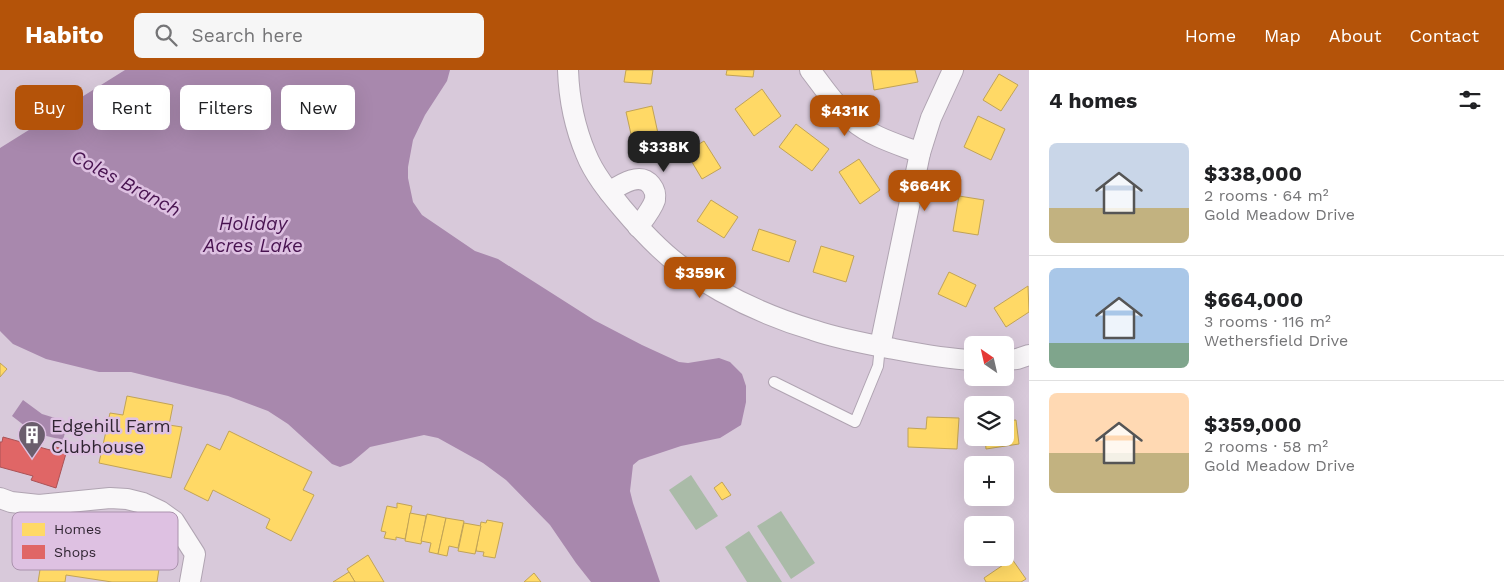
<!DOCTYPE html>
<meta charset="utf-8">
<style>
:root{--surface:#fff;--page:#f6f6f6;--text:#202124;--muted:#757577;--line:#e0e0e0;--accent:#b45309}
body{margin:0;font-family:"Work Sans",sans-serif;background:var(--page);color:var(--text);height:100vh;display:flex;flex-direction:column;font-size:19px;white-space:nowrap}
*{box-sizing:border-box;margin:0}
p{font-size:16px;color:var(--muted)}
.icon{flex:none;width:28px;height:28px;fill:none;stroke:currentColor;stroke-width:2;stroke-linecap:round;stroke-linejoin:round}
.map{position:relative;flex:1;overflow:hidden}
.sheet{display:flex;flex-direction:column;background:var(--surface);width:475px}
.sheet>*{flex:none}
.guide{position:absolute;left:15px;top:15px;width:475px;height:45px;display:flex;gap:10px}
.needle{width:32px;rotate:326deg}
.controls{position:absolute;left:964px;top:266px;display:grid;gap:10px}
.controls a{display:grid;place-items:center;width:50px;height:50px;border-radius:8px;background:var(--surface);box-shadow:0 5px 20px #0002;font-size:25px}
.price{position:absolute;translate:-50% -42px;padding:0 11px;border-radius:10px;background:var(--accent);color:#fff;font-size:16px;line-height:32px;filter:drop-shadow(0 1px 2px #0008)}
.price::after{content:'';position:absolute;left:50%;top:30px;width:15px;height:11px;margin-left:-8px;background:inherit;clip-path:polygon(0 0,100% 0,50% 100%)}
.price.current{background:#222;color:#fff}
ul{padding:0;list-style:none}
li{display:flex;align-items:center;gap:15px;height:125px;padding:0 20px}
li+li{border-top:1px solid var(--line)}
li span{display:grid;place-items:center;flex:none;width:140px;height:100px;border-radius:8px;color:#555}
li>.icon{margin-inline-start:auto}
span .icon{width:60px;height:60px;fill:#fffc;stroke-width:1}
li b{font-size:21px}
h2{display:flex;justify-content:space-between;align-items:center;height:60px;padding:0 20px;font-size:21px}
.pill{padding:0 18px;border-radius:8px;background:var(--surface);box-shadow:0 5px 20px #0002;font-size:18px;line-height:45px}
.pill.current{background:var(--accent);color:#fff}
header{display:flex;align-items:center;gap:30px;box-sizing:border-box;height:70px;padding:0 25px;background:var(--accent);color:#fff}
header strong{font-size:24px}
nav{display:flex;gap:28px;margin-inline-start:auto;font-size:18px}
.search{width:350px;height:45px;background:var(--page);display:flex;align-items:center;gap:12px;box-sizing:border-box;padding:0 18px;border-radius:8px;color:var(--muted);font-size:19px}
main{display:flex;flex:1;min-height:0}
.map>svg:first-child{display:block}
.green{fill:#aabba8}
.water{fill:#a888ad}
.homes{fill:#ffd966;stroke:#c1a356}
.shops{fill:#e06666;stroke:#ab5256}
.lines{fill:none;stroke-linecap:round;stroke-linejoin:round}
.service-casing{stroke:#b0a4b2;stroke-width:12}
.minor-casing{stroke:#b0a4b2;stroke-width:22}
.service{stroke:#f9f7f9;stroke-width:10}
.minor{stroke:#f9f7f9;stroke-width:20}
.labels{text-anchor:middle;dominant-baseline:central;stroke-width:5;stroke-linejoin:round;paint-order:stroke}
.poi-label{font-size:18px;fill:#302532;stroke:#dec1e2;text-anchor:start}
.water-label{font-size:19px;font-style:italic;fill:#481350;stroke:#dec1e2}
.key{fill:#dec1e2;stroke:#aa92ad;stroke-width:1}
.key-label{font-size:14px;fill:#302532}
</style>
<header>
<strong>Habito</strong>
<div class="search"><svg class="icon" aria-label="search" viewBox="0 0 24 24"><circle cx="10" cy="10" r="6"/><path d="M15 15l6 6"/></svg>Search here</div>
<nav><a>Home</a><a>Map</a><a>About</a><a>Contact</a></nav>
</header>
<main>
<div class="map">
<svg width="1029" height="512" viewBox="0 0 1029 512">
<rect width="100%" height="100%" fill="#d8c9da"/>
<g class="green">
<polygon points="691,405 718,446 696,460 669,420"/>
<polygon points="781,441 815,493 791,509 757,456"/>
<polygon points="749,461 782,512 747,512 725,477"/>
</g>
<g class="water">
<polygon points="125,0 450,0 447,11 425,45 413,70 408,97 408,108 413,132 422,145 475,181 498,189 594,250 642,275 679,292 688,293 719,288 730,292 742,304 746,316 746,332 741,355 720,368 681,376 639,390 633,395 630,421 633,433 660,512 591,512 576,493 550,455 506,410 483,393 438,368 424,365 370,377 351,393 340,397 332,394 288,354 268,341 228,326 131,302 99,302 46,289 13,274 0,261 0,78"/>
<polygon points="23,330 42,344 68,352 63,370 34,363 12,346"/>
</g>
<g class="homes">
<polygon points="626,0 653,0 651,14 624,12"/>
<polygon points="727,0 754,0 753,7 726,5"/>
<polygon points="871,0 915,0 918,12 874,20"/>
<polygon points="999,4 1018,15 1001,41 983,30"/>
<polygon points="762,19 781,46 754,66 735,39"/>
<polygon points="652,36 659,68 633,73 626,42"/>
<polygon points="978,46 1005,59 991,90 964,77"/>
<polygon points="796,54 829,79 812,101 779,77"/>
<polygon points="704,71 721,98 702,109 686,82"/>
<polygon points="859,89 880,120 860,134 839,102"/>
<polygon points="959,126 984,130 978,165 953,161"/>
<polygon points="711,130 738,147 724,168 697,151"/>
<polygon points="759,159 796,171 789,192 752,180"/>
<polygon points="821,176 854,186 846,212 813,202"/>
<polygon points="949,202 976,215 966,237 938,224"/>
<polygon points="1028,216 1029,242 1006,257 994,238"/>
<polygon points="0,293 7,299 0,307"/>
<polygon points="127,326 173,335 169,355 182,357 171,408 99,393 110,343 123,345"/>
<polygon points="927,347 959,348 957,379 908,377 908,358 926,359"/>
<polygon points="1016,350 1019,374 986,379 985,368 1005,368 1005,351"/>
<polygon points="229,361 312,402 303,420 314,425 291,471 266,458 270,449 213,420 208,431 184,419 207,374 220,380"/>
<polygon points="722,412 731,425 722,430 714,418"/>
<polygon points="397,433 412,436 405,469 396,467 396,470 384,468 386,462 381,461 387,436 397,438"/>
<polygon points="410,443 426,446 421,474 405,471"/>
<polygon points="427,444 446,448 438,484 429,482 431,473 421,471"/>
<polygon points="61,448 152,461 150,478 162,479 157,512 112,512 66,505 65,512 38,512 46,463 59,465"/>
<polygon points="446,448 464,451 458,478 449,476 447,486 438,484"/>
<polygon points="487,450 503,453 495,488 483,486 484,482 476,481 481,452 486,453"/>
<polygon points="464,453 481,456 475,484 458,481"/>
<polygon points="368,485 384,512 355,512 349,502 347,499"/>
<polygon points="1012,489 1026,509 1021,512 986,512 984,508"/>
<polygon points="349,502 355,512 333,512"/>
<polygon points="534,503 541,512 524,512"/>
</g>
<polygon class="shops" points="3,367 50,380 52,376 67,380 56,418 31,410 33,406 0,397 0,372 2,372"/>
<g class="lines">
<defs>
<polyline id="service" points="774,312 855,352 878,296 880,276"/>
<g id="minor">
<path d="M568,0C569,29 575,58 586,84C594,104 608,121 622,138C638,157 657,178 678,194C718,223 766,246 813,260C839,269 867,274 894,279C920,284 946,289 972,290"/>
<path d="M810,0C824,18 836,37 853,51C872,67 897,74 920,83"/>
<path d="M609,122C620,115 640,101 651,115C655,120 656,124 655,130C652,139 644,149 638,157"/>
<polyline points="880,276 920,83 931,48 953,0"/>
<polyline points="1005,290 1017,289 1029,285"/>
<polyline points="0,428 11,432 39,435 110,428 127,429 143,433 160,441 174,451 195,484 190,512"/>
</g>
</defs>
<use href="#service" class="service-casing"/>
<use href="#minor" class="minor-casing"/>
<use href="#service" class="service"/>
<use href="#minor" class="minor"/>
</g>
<defs>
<symbol id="building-pin" viewBox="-11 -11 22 30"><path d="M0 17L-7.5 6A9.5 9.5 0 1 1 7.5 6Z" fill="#6b5e6d" stroke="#dec1e2"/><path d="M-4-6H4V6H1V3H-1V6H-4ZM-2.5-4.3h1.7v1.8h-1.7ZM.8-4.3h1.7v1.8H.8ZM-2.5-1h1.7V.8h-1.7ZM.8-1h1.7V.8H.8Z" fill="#fff"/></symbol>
</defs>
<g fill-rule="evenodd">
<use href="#building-pin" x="16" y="349" width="32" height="43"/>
</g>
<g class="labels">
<g class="poi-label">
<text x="51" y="355">Edgehill Farm<tspan x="51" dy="21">Clubhouse</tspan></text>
</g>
<g class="water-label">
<text transform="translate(126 113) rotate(28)">Coles Branch</text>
<text x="253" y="153">Holiday<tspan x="253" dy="22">Acres Lake</tspan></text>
</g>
</g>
<rect x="12" y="442" width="166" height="58" rx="8" class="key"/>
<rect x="22" y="453" width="23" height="13" fill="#ffd966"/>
<rect x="22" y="475" width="23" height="14" fill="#e06666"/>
<g class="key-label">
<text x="54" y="464">Homes</text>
<text x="54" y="487">Shops</text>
</g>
</svg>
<div class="controls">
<a><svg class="needle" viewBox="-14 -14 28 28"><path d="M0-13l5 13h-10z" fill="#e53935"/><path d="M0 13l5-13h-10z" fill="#757577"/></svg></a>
<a><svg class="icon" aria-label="layers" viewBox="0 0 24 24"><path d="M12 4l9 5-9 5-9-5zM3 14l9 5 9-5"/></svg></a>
<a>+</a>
<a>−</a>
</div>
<b class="price" style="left:845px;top:67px">$431K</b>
<b class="price current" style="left:664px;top:103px">$338K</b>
<b class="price" style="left:925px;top:142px">$664K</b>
<b class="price" style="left:700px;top:229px">$359K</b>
<div class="guide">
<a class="pill current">Buy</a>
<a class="pill">Rent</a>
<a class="pill">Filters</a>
<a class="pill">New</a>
</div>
</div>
<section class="sheet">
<h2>4 homes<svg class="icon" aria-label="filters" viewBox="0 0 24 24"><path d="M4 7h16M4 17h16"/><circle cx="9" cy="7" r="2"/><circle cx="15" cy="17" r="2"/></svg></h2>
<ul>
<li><span style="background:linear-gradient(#c9d6e8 65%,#c2b280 0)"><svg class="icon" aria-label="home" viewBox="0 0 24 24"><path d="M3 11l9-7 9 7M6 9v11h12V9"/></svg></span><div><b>$338,000</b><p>2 rooms · 64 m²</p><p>Gold Meadow Drive</p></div></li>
<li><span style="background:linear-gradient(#a9c7e8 75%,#7fa58c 0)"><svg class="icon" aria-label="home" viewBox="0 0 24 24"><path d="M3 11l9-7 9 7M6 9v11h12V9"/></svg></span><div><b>$664,000</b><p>3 rooms · 116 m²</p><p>Wethersfield Drive</p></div></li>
<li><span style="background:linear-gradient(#ffd9b3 60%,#c2b280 0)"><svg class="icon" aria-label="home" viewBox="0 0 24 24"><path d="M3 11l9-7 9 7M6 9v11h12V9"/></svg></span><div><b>$359,000</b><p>2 rooms · 58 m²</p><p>Gold Meadow Drive</p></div></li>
</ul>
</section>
</main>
